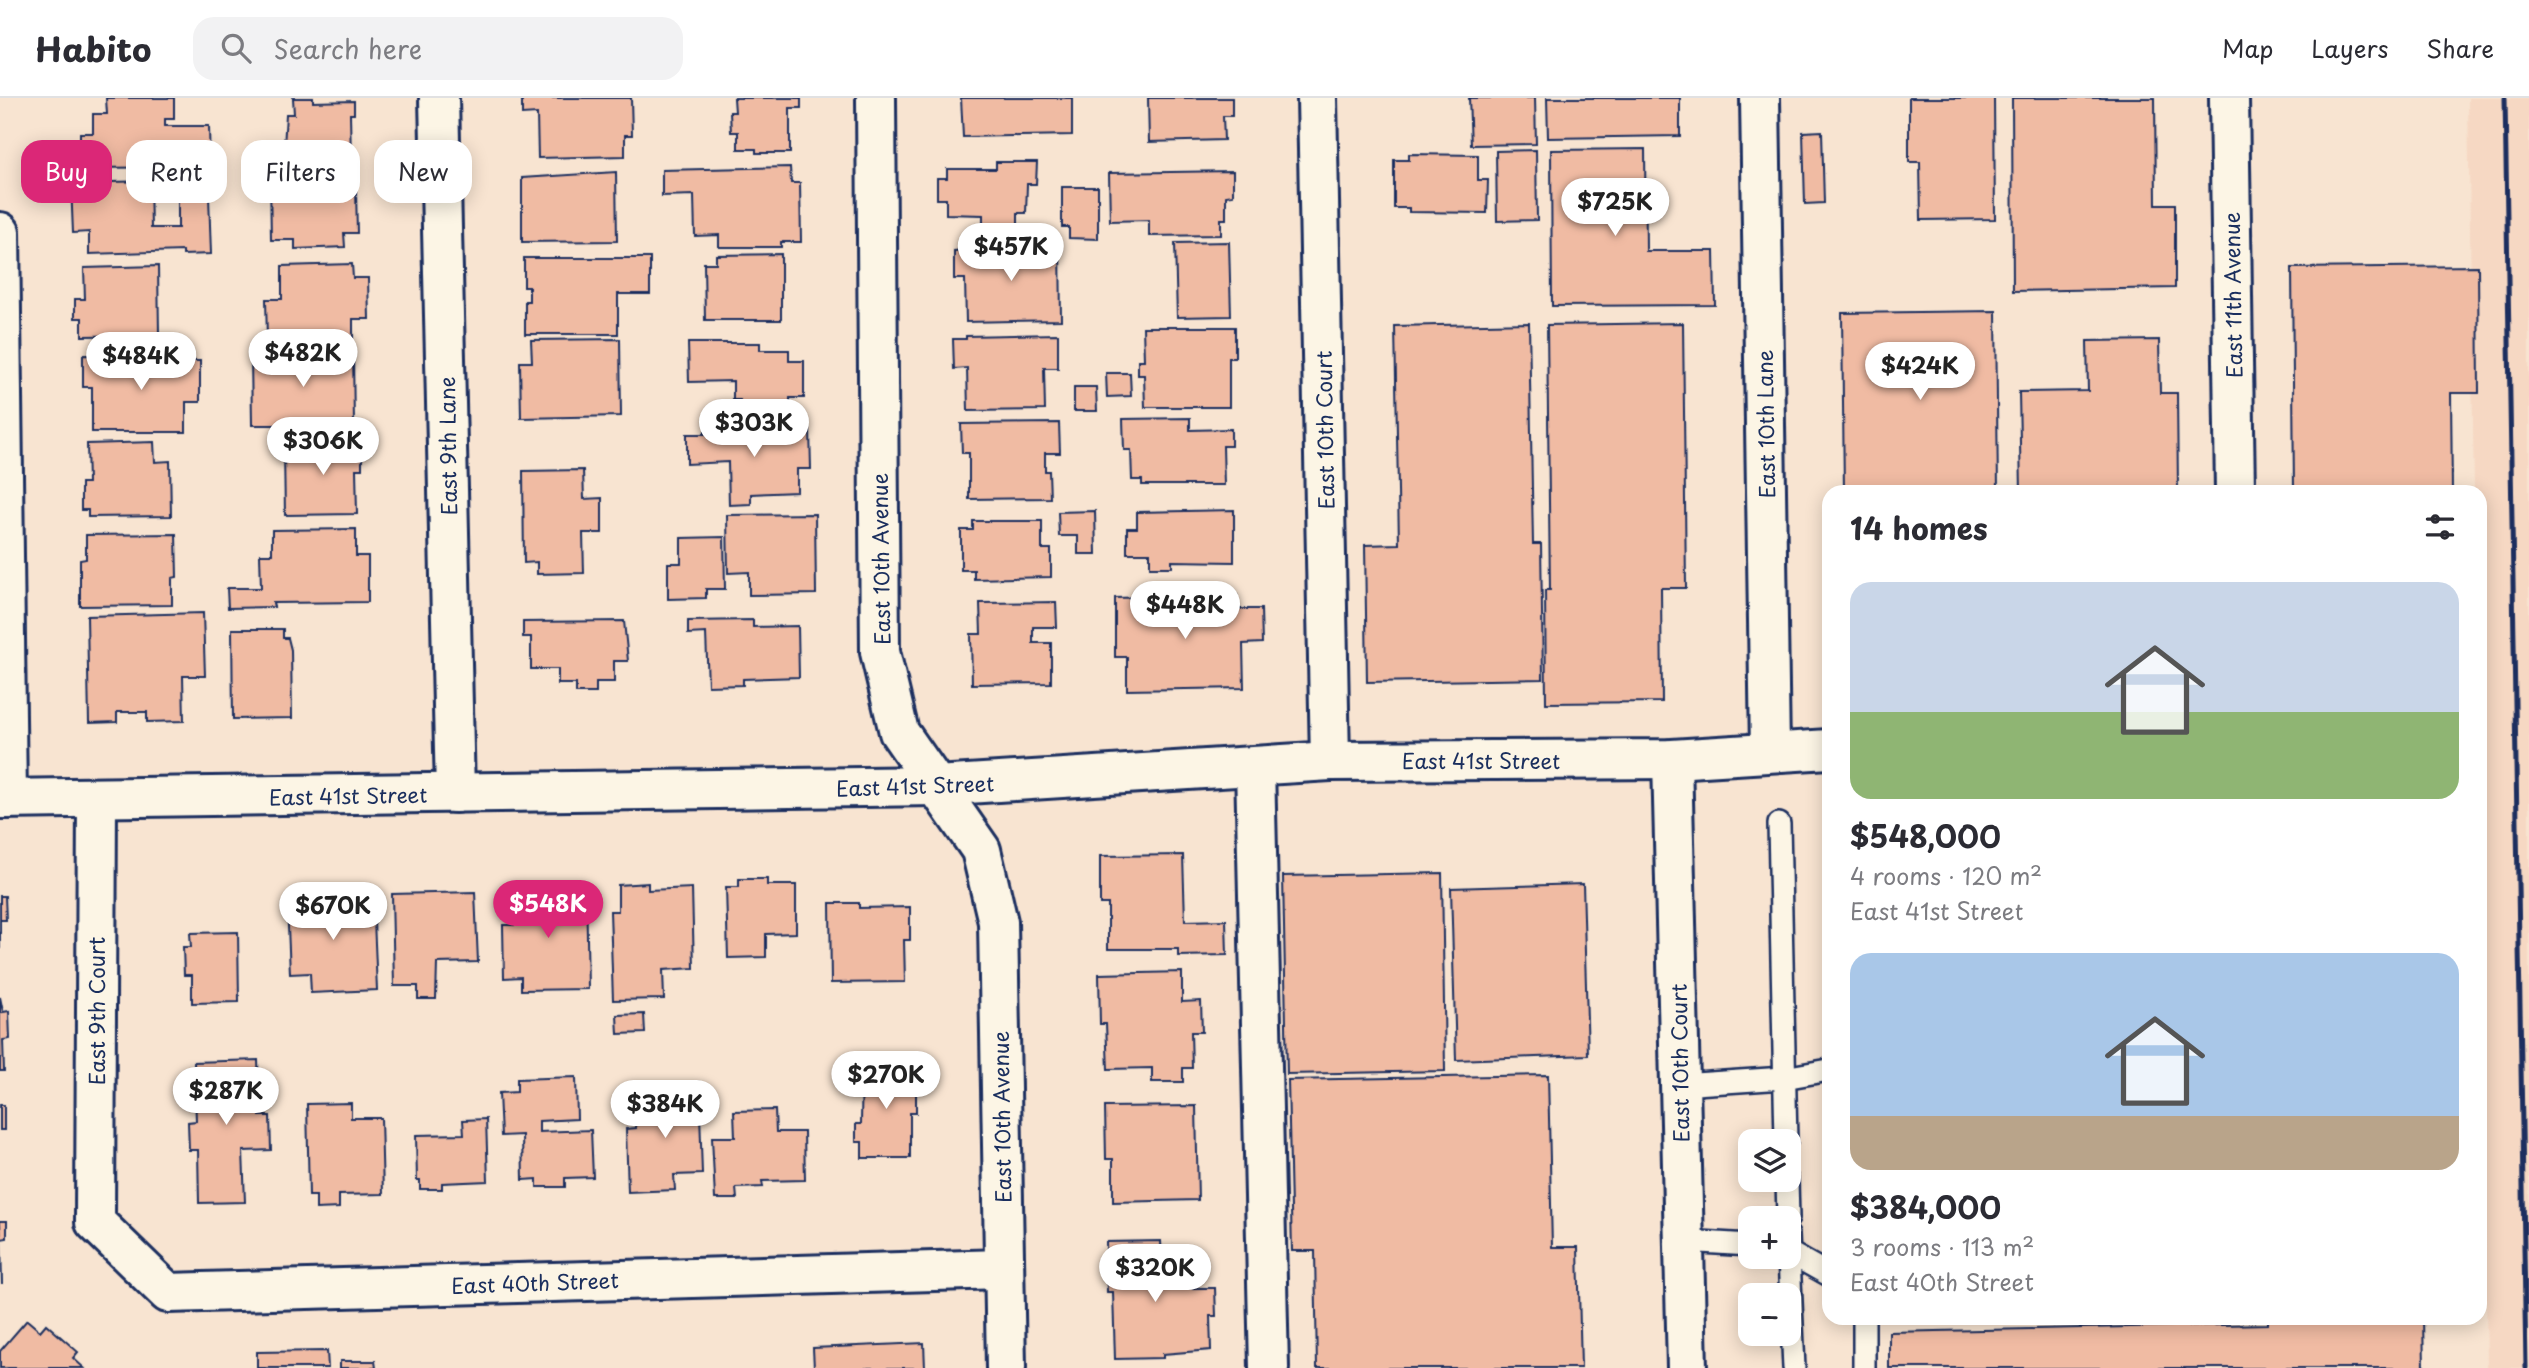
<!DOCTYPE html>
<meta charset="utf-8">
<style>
:root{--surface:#fff;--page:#f2f2f3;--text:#2b2b33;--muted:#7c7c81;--line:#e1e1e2;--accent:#db2777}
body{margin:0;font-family:"Playpen Sans",sans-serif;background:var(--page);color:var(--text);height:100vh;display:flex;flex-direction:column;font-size:26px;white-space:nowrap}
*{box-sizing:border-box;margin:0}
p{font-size:23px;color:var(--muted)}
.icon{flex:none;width:38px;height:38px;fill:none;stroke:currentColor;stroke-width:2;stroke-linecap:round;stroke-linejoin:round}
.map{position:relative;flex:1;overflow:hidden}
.panel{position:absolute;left:1822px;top:387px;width:665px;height:840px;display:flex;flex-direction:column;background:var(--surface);border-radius:21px;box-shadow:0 4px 18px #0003}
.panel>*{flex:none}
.top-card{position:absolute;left:21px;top:42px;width:665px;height:63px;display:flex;gap:14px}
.fabs{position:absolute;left:1738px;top:1031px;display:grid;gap:14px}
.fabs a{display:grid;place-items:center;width:63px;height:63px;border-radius:14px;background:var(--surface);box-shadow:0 4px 18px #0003;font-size:35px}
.price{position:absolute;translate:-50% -60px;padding:0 16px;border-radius:24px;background:#fff;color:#222;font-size:23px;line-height:46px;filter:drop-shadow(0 2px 4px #0008)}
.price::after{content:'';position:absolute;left:50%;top:42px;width:21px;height:16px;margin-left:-10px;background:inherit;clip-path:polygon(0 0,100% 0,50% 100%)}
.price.current{background:var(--accent);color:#fff}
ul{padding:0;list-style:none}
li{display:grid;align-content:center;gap:14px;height:371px;padding:0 28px}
li span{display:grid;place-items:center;height:217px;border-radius:21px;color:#555}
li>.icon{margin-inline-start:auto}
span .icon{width:126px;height:126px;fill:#fffc;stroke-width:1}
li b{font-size:30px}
h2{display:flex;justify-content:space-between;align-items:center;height:84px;padding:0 28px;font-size:30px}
.chip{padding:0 24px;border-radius:21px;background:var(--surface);box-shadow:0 4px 18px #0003;font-size:24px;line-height:63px}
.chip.current{background:var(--accent);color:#fff}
header{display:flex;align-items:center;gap:42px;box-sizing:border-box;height:98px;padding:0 35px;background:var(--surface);border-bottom:2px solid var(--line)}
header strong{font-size:33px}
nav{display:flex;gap:38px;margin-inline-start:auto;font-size:24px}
.search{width:490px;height:63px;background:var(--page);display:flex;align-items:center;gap:18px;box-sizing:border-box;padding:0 24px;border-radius:21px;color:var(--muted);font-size:26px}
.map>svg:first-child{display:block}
.built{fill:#f6d8c3}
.building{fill:#f0bba3;stroke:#1b2f5e;stroke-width:2}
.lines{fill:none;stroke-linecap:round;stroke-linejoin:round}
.service-casing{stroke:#1b2f5e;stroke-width:26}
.minor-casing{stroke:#1b2f5e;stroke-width:44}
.tertiary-casing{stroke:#1b2f5e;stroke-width:44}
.service{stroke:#fcf5e5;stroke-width:21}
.minor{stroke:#fcf5e5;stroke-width:38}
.tertiary{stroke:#fcf5e5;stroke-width:38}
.rail{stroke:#1b2f5e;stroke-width:5}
.labels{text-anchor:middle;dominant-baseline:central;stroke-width:6;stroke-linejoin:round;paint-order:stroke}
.street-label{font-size:21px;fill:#1b2f5e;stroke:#fcf5e5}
</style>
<header>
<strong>Habito</strong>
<div class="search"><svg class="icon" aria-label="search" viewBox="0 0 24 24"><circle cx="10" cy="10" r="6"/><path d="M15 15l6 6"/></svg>Search here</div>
<nav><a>Map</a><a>Layers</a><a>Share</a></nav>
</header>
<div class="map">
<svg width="2529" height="1270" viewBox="0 0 2529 1270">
<rect width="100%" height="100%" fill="#f8e4d1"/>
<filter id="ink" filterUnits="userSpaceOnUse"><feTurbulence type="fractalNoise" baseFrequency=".0143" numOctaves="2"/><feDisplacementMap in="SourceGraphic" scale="14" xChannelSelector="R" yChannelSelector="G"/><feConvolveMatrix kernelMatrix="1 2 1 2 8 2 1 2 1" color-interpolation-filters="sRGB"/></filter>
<g filter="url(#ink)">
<polygon class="built" points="2468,0 2529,0 2529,1270 2487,1270 2480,780 2480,394 2474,394"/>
<g class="building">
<polygon points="106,0 174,0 174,21 165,21 165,28 209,28 210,69 80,70 80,35 93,35 93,16 107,16"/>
<polygon points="293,0 313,0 313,4 354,3 354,16 350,16 351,61 283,65 286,16 294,16"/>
<polygon points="522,0 631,0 632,37 625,37 625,58 538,60 537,16 522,17"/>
<polygon points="734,0 801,0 801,10 790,10 790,55 756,55 756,51 738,51 738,34 731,34 730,14 735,14"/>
<polygon points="961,0 1072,0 1072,37 963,39"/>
<polygon points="1148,0 1232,0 1232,18 1223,18 1224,42 1149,44"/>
<polygon points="1469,0 1535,0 1536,46 1471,47"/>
<polygon points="1547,0 1680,0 1680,38 1548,40"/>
<polygon points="1909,0 1994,0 1995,121 1921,122 1920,64 1909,64"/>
<polygon points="2012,0 2155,0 2156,106 2175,106 2175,190 2013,193"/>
<polygon points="1822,33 1824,105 1805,106 1803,34"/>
<polygon points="1645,51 1646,153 1714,153 1715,207 1552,208 1551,52"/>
<polygon points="1536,52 1537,122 1497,123 1496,53"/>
<polygon points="1409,56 1478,57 1478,82 1488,82 1487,115 1409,114 1409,110 1394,110 1394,62 1409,62"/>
<polygon points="996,64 1037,64 1036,86 1027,86 1026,115 1018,115 1018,140 983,139 983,117 946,116 946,101 937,101 937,80 947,80 947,71 996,71"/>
<polygon points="790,69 791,85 800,85 801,144 781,144 781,149 719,149 719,137 695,138 694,97 662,98 662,72"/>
<polygon points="1233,73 1233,97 1226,98 1226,121 1221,121 1221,137 1149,138 1149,122 1110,123 1109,75"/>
<polygon points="616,74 617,143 522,144 522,80"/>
<polygon points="343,79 343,92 356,92 357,135 344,135 345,149 295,151 295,142 271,142 270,80"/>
<polygon points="150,83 151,130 178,130 178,99 209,98 211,156 183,157 183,153 89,156 89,134 73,135 71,85"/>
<polygon points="1062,89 1098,89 1098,141 1069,140 1069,129 1062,129"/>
<polygon points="1229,144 1231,218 1177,219 1175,145"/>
<polygon points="1060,147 1061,222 966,224 965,181 954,181 954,153 966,152 966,149"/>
<polygon points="781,156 781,222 705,222 704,165 716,165 716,157"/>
<polygon points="524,160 650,160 650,196 618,196 618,236 525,236 525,203 529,203 529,189 524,189"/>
<polygon points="352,166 353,180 368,180 369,221 353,221 353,240 267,241 266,201 282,201 282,168"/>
<polygon points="158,168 159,237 82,238 82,220 75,220 75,201 85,201 84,170"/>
<polygon points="2478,168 2479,295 2451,295 2452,394 2294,394 2292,170"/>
<polygon points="1996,213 1998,394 1844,394 1842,215"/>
<polygon points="1529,225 1533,446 1541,446 1543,581 1367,584 1365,447 1399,446 1395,228"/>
<polygon points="1683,225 1686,490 1661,490 1662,604 1546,605 1545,492 1550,492 1547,227"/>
<polygon points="1143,229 1235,229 1235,260 1229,260 1229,309 1145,309 1144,277 1138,277 1138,262 1144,262"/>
<polygon points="1058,236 1058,270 1044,270 1045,312 968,313 967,270 954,271 953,241 966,241 966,238"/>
<polygon points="620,241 621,318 521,320 520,264 532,264 531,242"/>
<polygon points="2159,242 2160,295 2177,295 2178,394 2021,394 2019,294 2088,293 2087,243"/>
<polygon points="688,245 760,245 760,252 789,252 789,263 804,263 804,300 790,300 790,310 741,311 740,302 733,302 733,283 689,284"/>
<polygon points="353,255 354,327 252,327 251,256"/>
<polygon points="83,257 186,258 186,263 200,263 200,304 186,304 186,334 92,334 92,289 83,289"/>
<polygon points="1106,275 1130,275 1131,298 1107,299"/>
<polygon points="1074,289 1096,289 1097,313 1074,313"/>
<polygon points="1190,320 1190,332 1231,331 1231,348 1223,348 1224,387 1142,387 1142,382 1132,382 1131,352 1124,352 1123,321"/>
<polygon points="1059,325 1060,355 1045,355 1045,373 1049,373 1050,400 969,401 969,355 962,355 961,326"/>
<polygon points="810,331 811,371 797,371 797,394 751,396 751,406 729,407 728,364 687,366 687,336 705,336 705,333"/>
<polygon points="354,333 355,357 362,357 362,371 356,371 357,416 285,417 284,352 318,352 318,334"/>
<polygon points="154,344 155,364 170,363 171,418 88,419 88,412 81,412 81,385 88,385 87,346"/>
<polygon points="583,372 584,401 602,400 602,435 583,435 584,475 537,476 537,464 524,465 523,373"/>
<polygon points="1234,412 1234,464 1172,463 1172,469 1150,469 1150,455 1127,455 1127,430 1137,430 1137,414"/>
<polygon points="1095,413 1096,456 1078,456 1078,438 1059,438 1058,414"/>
<polygon points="815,416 816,496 749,497 749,474 728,475 727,417"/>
<polygon points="973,423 1042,423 1042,451 1051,451 1051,479 974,481 974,472 961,472 961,432 973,432"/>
<polygon points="356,431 356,458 368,458 368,504 273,505 274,509 228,510 227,490 261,490 260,456 272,456 272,432"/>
<polygon points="176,436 177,479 172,480 172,507 80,508 80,462 86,461 86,437"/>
<polygon points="724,439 725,491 706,491 706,500 668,501 668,465 681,465 681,440"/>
<polygon points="2480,458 2481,537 2480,537"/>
<polygon points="1237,497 1238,511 1261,511 1262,545 1243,546 1244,590 1127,592 1127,559 1115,559 1115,500"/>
<polygon points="1056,504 1057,529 1033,529 1033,545 1051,545 1051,585 972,586 971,536 981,536 980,505"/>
<polygon points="203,515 205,578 183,578 184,623 147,624 147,614 117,614 117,624 89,625 87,518"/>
<polygon points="753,522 753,529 798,528 799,579 743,581 743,587 708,588 706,535 688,536 688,523"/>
<polygon points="624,523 628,563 614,563 614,584 596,584 596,595 576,595 576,586 558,586 558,571 531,571 531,539 523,539 523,524"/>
<polygon points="232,531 283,531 283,540 288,540 291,552 292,620 233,621"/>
<polygon points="1183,757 1185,823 1226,822 1227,857 1178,858 1178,851 1108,851 1108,806 1100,806 1100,758"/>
<polygon points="1442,775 1445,973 1287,976 1283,778"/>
<polygon points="739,781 767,781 767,787 796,787 796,835 766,836 766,859 728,860 726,789 739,789"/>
<polygon points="648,785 648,792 692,790 694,870 663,872 664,901 613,902 610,813 618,813 618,787"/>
<polygon points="1583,786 1588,957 1456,962 1451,790"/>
<polygon points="586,790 588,891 521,892 521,879 504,880 503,827 514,827 513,792"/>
<polygon points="328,792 328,801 373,799 377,892 311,895 310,875 290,876 287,804 302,803 302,794"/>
<polygon points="475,794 478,864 437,865 436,901 418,901 418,888 394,888 392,796"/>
<polygon points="0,798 5,798 6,822 0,822 0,867"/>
<polygon points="830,805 859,805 859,810 910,809 910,842 904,842 905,884 831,885"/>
<polygon points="238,834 239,904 192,905 192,877 184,877 183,849 191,849 190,835"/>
<polygon points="1182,874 1182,904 1201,903 1202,934 1191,934 1192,970 1183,970 1183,984 1152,984 1152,970 1108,971 1106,926 1100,926 1099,876"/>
<polygon points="0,899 3,914 9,913 10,941 3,942 4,973 0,973"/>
<polygon points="644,916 645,935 618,936 617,917"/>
<polygon points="258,962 260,1018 270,1018 271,1052 243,1053 245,1104 199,1105 198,1052 189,1052 188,1024 196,1023 194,964"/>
<polygon points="862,966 909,966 909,988 916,988 916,1015 910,1015 910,1060 862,1060 862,1044 856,1044 856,1026 861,1026"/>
<polygon points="1548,977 1552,1149 1578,1149 1581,1270 1317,1270 1315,1153 1292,1153 1288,982"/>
<polygon points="576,979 577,1021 539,1023 539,1034 591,1032 593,1079 565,1080 565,1089 537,1089 537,1081 523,1082 522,1037 501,1038 499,995 517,994 517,981"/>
<polygon points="699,984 702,1076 674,1077 675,1092 628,1094 626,1031 636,1030 635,1007 664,1006 663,986"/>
<polygon points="351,1005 351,1020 381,1020 383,1096 339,1097 339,1110 316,1111 316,1098 309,1098 307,1006"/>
<rect x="0" y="1007" width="4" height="25"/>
<polygon points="1196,1008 1198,1102 1113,1104 1113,1061 1106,1061 1105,1009"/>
<polygon points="775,1012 776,1034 804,1034 805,1082 762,1083 763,1089 736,1090 737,1101 715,1101 712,1039 735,1039 734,1013"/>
<polygon points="486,1021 488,1083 442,1085 442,1091 420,1091 420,1082 417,1082 416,1037 464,1036 463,1022"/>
<polygon points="0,1123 7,1123 7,1140 1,1141 2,1186"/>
<polygon points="1161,1143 1162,1164 1185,1164 1185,1190 1215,1190 1216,1218 1210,1218 1211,1252 1163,1256 1163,1260 1115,1261 1113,1194 1107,1194 1106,1144"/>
<polygon points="2268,1220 2353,1220 2353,1223 2423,1221 2424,1270 1889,1270 1889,1234 2268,1226"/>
<polygon points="27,1222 40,1233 46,1226 78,1254 73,1260 84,1270 0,1270 0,1253"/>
<polygon points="924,1245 925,1270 814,1270 813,1250"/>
<polygon points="327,1253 328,1270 257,1270 257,1254"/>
<polygon points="340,1263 375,1263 376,1270 340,1270"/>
</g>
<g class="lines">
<defs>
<g id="service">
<polyline points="1779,726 1786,1043"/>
<polyline points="1680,987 1784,980 1829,972"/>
<polyline points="1787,1082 1788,1120"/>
<polyline points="1788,1137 1794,1270"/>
<polyline points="1684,1143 1750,1147"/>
<polyline points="1788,1154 1829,1177"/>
<polyline points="1864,1270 1864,1220"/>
</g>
<g id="minor">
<polyline points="439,0 455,695"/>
<polyline points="1317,0 1330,663"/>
<polyline points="1760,0 1770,653"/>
<polyline points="2229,0 2235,394"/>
<polyline points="0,134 7,701"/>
<polyline points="1672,661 1687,1270"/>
<polyline points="1255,668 1269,1270"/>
<polyline points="936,688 1330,663 1672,661 1829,651"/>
<polyline points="97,701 95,1124 168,1195 1003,1171"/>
</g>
<g id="tertiary">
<polyline points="876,0 880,554 899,634 981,752 998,824 1006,1270"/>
<polyline points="0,701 936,688"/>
</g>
</defs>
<use href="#service" class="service-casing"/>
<use href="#minor" class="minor-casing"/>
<use href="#tertiary" class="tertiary-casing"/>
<use href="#service" class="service"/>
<use href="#minor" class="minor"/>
<use href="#tertiary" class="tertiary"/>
<polyline class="rail" points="2505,0 2526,1270"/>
</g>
</g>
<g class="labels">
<g class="street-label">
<text transform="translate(2232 197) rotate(-91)">East 11th Avenue</text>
<text transform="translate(1765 326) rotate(-91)">East 10th Lane</text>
<text transform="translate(1324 332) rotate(-91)">East 10th Court</text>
<text transform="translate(447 348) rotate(-91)">East 9th Lane</text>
<text transform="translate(880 461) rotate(-91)">East 10th Avenue</text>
<text x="1481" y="662">East 41st Street</text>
<text transform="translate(915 687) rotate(-2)">East 41st Street</text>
<text transform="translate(348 697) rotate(-1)">East 41st Street</text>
<text transform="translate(96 913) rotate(-90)">East 9th Court</text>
<text transform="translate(1679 965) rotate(-91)">East 10th Court</text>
<text transform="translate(1001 1019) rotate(-91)">East 10th Avenue</text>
<text transform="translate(535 1184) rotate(-2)">East 40th Street</text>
</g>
</g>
</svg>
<div class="fabs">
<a><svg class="icon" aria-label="layers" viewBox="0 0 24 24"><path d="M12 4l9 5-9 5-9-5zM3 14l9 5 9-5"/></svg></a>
<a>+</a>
<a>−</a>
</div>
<b class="price" style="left:1615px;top:140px">$725K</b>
<b class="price" style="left:1011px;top:185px">$457K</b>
<b class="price" style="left:303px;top:291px">$482K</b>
<b class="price" style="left:141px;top:294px">$484K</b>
<b class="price" style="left:1920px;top:304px">$424K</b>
<b class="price" style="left:754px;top:361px">$303K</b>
<b class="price" style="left:323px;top:379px">$306K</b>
<b class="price" style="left:1185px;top:543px">$448K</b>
<b class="price current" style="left:548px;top:842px">$548K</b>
<b class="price" style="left:333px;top:844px">$670K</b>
<b class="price" style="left:886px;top:1013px">$270K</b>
<b class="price" style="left:226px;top:1029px">$287K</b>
<b class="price" style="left:665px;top:1042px">$384K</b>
<b class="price" style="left:1155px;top:1206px">$320K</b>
<div class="top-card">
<a class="chip current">Buy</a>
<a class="chip">Rent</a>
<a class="chip">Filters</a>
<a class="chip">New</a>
</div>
<section class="panel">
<h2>14 homes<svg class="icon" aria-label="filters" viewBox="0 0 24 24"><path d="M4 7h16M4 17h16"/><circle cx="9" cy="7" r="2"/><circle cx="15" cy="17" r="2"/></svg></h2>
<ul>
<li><span style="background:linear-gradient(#c9d6e8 60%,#8fb573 0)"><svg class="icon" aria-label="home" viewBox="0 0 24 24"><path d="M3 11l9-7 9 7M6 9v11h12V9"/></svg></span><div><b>$548,000</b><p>4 rooms · 120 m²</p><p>East 41st Street</p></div></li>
<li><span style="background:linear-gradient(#a9c7e8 75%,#b9a48a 0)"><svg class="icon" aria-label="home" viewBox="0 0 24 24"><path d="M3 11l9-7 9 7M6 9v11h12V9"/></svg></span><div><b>$384,000</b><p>3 rooms · 113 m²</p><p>East 40th Street</p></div></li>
</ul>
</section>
</div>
